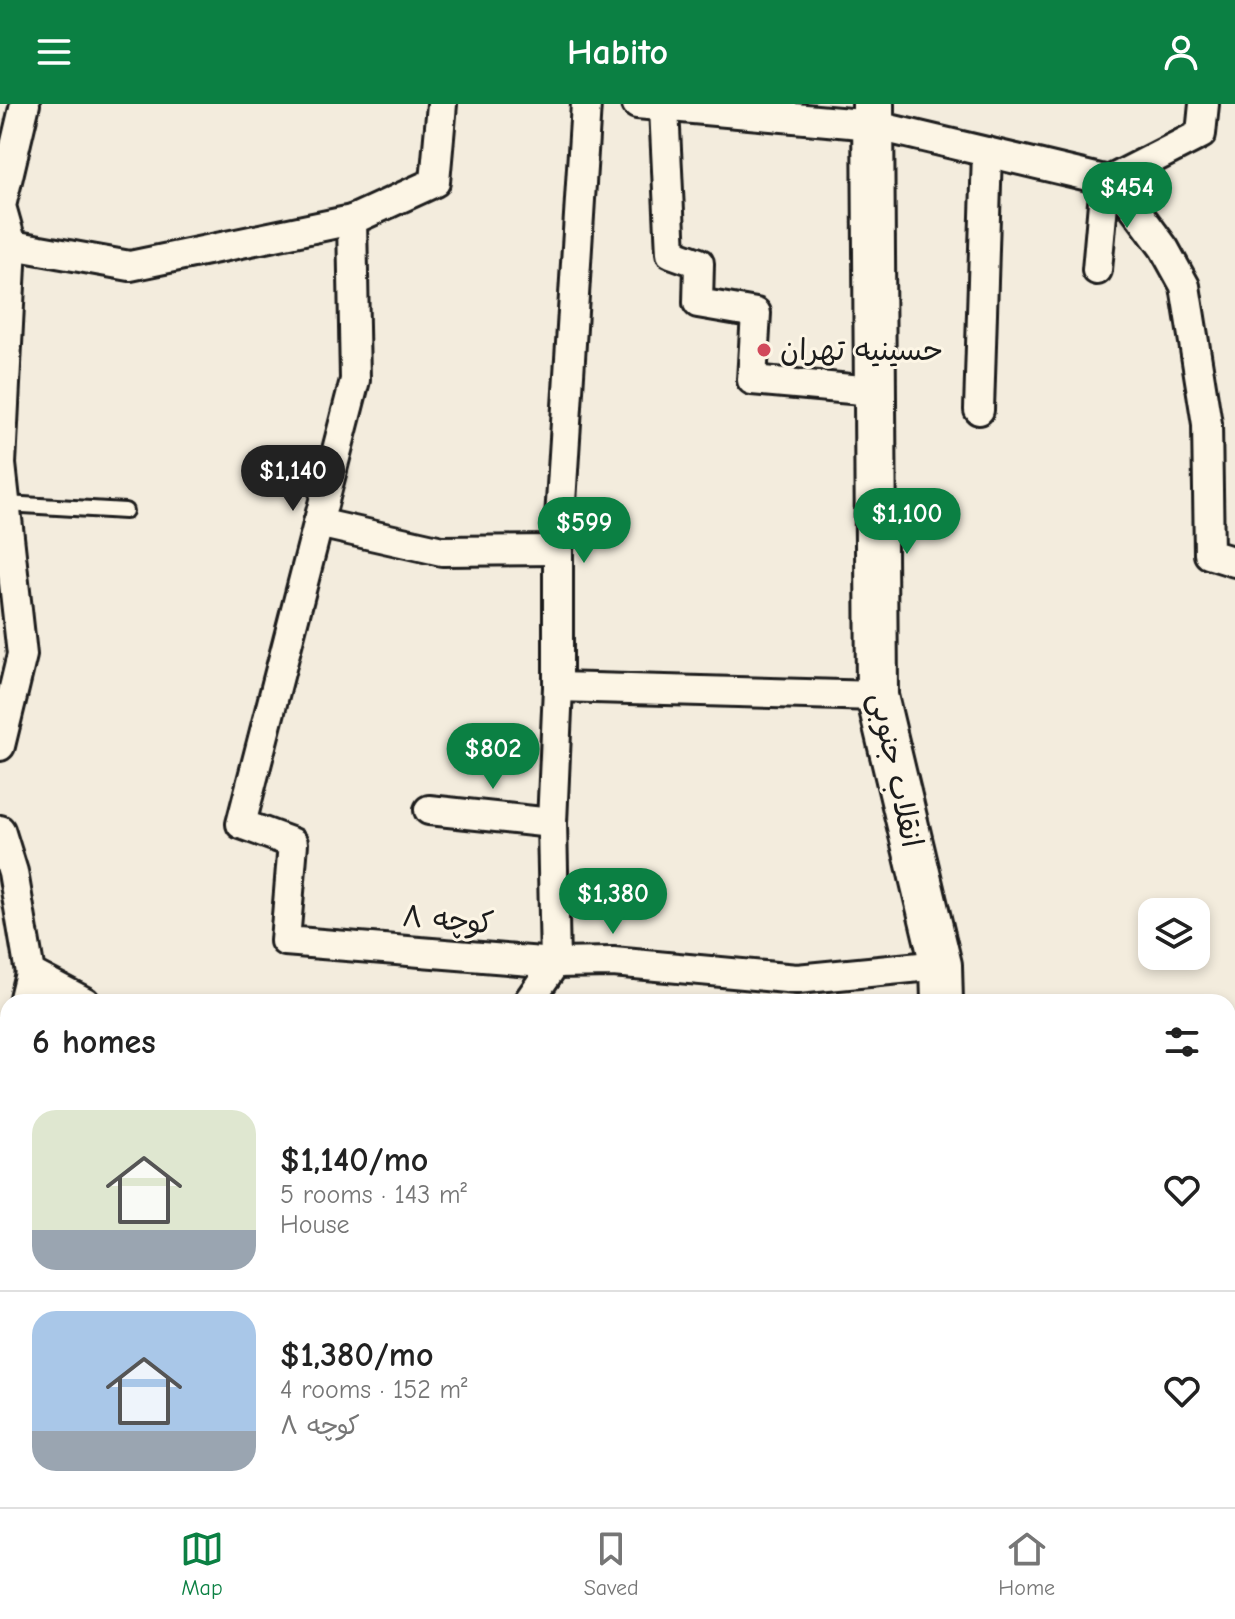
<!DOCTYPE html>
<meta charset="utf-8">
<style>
:root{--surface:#fff;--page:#f6f6f6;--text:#222;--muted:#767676;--line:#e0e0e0;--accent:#0b8043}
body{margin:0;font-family:"Comic Neue","Playpen Sans Arabic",sans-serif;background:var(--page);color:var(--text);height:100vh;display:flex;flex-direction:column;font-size:30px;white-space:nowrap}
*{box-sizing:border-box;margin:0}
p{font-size:26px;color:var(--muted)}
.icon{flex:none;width:44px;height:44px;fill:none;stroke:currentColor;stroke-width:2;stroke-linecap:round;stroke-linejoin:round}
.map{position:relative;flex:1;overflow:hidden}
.drawer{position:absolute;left:0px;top:890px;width:1236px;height:514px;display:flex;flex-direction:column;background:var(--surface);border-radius:24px 24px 0 0;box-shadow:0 4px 12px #0003}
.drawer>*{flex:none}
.controls{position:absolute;left:1138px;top:794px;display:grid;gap:16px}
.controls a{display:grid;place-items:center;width:72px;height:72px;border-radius:16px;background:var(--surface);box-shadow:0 4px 12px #0003;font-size:40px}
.price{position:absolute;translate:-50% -68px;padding:0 18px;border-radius:28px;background:var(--accent);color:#fff;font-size:26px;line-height:52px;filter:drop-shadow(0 2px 4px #0008)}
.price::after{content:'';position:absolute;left:50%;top:48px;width:24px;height:18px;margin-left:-12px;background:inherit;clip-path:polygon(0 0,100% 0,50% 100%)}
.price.selected{background:#222;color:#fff}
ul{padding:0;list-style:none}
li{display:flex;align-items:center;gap:24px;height:200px;padding:0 32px}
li+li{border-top:2px solid var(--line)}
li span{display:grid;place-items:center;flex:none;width:224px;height:160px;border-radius:24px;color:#555}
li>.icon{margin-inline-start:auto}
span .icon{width:96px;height:96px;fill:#fffc;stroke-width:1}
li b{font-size:34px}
h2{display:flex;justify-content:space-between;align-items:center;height:96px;padding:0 32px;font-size:34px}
header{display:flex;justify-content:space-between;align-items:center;height:104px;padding:0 32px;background:var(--accent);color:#fff;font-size:36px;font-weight:600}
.tab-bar{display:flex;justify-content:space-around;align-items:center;height:112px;border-top:2px solid var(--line);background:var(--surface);font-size:22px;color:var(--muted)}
.tab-bar a{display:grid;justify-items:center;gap:4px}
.tab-bar .selected{color:var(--accent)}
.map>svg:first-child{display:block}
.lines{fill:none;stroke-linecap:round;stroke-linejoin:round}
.service-casing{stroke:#1c1c1c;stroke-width:20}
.minor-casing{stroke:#1c1c1c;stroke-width:34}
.tertiary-casing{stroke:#1c1c1c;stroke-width:42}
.secondary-casing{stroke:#1c1c1c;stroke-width:46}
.service{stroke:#fcf5e5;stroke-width:14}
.minor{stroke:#fcf5e5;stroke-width:28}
.tertiary{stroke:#fcf5e5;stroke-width:36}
.secondary{stroke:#fcf5e5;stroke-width:40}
.poi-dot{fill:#d1495b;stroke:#fcf5e5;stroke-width:3}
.labels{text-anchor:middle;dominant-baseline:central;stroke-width:6;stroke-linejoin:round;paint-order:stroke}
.poi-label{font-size:30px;fill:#1c1c1c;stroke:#fcf5e5;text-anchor:start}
.street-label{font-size:30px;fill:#1c1c1c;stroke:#fcf5e5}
</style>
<header><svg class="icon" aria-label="menu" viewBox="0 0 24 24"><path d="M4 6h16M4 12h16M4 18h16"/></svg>Habito<svg class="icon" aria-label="person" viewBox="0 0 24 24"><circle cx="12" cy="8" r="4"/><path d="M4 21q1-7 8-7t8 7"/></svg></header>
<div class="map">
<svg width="1235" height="1403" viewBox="0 0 1235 1403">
<rect width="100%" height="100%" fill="#f3ecdd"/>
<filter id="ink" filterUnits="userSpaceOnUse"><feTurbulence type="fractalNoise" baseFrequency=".0125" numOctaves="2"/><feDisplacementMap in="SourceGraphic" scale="16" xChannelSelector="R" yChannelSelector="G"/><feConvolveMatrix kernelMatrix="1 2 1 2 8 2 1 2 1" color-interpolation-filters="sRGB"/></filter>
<g filter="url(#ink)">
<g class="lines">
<defs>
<polyline id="service" points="6,400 125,407"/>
<g id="minor">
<polyline points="442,0 435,78 352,116 355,276 241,720 293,739 285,837 555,859 613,858 797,875 941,861"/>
<polyline points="637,0 873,21 1109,77 1130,98 1164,144 1185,182 1207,320 1209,450 1235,458"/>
<polyline points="664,4 671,149 699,159 698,199 756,209 752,276 873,287"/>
<polyline points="12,141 130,162 352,116"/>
<polyline points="1097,166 1103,99 1109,77 1201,30 1204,0"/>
<polyline points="979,306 987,48"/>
<polyline points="318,419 442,447 558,446"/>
<polyline points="558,583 877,592"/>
<polyline points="0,642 22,551 1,360 12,141 1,102 25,0"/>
<polyline points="429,706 552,719"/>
<polyline points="0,726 13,768 30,869 85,898"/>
<polyline points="23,898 30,869"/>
<polyline points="528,898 555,859 552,719 558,583 558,446 586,0"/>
<polyline points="1228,983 1235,983"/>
<polyline points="0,986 8,952"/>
<polyline points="0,1250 3,1275 8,1290"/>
<polyline points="44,1396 47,1403"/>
<polyline points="221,1396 222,1403"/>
<polyline points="576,1403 582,1396"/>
<polyline points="884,1403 886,1396"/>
</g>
<polyline id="tertiary" points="1228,1234 1235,1235"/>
<g id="secondary">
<polyline points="873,0 877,592 941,861 942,898"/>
<polyline points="0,1276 8,1275"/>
<polyline points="973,1396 979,1403"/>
</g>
</defs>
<use href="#service" class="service-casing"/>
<use href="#minor" class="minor-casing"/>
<use href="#tertiary" class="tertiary-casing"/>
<use href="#secondary" class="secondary-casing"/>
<use href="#service" class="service"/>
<use href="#minor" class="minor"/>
<use href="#tertiary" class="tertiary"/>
<use href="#secondary" class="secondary"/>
</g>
</g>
<circle class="poi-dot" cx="764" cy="246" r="8"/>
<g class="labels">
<g class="poi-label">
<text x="780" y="246">حسینیه تهران</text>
</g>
<g class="street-label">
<text transform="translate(896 666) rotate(78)">انقلاب جنوبی</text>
<text transform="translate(448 816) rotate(5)">کوچه ۸</text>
</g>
</g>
</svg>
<div class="controls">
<a><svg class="icon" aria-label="layers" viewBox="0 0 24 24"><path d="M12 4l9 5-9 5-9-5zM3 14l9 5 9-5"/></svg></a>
</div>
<b class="price" style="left:1127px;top:126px">$454</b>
<b class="price selected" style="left:293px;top:409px">$1,140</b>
<b class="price" style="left:907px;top:452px">$1,100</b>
<b class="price" style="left:584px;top:461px">$599</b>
<b class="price" style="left:493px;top:687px">$802</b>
<b class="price" style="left:613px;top:832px">$1,380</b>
<section class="drawer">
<h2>6 homes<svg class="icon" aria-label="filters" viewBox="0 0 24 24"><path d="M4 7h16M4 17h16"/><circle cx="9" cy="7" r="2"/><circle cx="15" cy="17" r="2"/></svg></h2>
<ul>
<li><span style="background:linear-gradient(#dfe7d0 75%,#9aa5b1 0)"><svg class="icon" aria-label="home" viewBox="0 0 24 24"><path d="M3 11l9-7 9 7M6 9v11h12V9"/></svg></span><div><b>$1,140/mo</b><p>5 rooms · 143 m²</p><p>House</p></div><svg class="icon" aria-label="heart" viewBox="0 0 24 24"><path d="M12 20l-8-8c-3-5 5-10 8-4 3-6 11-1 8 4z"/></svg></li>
<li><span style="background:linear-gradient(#a9c7e8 75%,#9aa5b1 0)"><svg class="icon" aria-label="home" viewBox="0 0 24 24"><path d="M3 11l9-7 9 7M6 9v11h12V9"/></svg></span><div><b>$1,380/mo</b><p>4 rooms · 152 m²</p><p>کوچه ۸</p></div><svg class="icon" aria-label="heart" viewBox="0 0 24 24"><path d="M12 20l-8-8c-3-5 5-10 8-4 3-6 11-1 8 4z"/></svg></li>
</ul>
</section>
</div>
<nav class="tab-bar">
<a class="selected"><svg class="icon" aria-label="map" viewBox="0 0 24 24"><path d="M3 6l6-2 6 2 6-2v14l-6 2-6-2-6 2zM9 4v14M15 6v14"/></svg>Map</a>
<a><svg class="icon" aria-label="saved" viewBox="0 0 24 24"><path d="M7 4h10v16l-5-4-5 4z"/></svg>Saved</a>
<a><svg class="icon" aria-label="home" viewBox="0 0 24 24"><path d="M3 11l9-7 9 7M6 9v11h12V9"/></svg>Home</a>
</nav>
